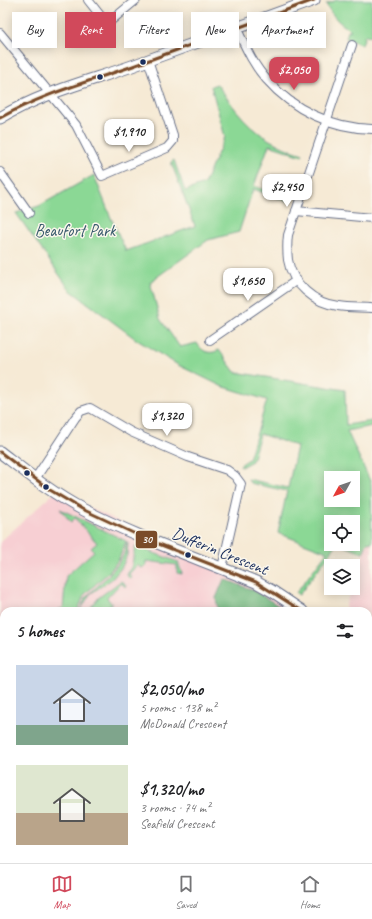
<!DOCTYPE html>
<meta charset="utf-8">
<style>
:root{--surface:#fff;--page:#f6f6f6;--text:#202124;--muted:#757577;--line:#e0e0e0;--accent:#d1495b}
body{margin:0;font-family:Caveat,sans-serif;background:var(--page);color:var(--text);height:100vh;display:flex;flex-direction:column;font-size:15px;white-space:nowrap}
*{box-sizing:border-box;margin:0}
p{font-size:13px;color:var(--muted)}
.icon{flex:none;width:22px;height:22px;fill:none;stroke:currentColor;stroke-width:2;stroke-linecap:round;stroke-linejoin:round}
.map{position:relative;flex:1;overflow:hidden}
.panel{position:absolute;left:0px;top:607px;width:372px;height:256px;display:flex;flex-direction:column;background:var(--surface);border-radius:12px 12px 0 0;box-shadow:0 2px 10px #0003}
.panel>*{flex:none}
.banner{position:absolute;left:12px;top:12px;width:348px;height:36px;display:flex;gap:8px}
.needle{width:26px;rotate:230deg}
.controls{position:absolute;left:324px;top:471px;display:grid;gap:8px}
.controls a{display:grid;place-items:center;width:36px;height:36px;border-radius:0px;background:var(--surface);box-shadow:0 2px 10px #0003;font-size:20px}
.price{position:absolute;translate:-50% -34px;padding:0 9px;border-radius:8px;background:#fff;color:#222;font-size:13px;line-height:26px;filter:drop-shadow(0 1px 2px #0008)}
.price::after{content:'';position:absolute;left:50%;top:24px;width:12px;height:9px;margin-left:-6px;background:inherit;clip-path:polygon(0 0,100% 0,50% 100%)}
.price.on{background:var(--accent);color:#fff}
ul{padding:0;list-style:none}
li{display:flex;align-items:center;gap:12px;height:100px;padding:0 16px}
li span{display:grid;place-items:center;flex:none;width:112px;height:80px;border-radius:0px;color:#555}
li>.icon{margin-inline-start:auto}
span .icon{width:48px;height:48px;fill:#fffc;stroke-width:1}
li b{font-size:17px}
h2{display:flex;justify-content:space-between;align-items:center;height:48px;padding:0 16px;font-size:17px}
.pill{padding:0 14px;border-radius:0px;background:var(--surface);box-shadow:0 2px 10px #0003;font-size:14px;line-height:36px}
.pill.on{background:var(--accent);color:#fff}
.dock{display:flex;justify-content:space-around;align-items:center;height:56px;border-top:1px solid var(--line);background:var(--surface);font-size:11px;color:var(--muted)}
.dock a{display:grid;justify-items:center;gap:2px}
.dock .on{color:var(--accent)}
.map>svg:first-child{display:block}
.built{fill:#f7cfd3}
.green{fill:#8bd895;stroke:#53847a;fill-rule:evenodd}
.forest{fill:#70b87e;stroke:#46746e}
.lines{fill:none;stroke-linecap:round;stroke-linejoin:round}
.street-casing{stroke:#687088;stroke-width:10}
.secondary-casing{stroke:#687088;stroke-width:13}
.street{stroke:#fff;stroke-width:8}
.secondary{stroke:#fff;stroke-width:11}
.bus-1-casing{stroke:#fbf7ec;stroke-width:6}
.bus-1{stroke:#7a4b2a;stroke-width:3}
.bus-dot{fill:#1b2f5e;stroke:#fbf7ec;stroke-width:1.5}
.labels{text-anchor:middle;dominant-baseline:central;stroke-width:3;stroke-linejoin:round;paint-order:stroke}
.park-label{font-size:17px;fill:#37596c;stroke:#fbf7ec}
.street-label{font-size:17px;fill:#1b2f5e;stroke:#fbf7ec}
.line-badge{stroke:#fbf7ec;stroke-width:1.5}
.badge-label{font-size:11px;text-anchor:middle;font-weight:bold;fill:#fff}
</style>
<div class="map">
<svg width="372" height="863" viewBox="0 0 372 863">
<rect width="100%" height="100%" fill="#fbf7ec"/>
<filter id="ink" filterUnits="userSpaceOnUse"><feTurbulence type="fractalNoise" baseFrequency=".025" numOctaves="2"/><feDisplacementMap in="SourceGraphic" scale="8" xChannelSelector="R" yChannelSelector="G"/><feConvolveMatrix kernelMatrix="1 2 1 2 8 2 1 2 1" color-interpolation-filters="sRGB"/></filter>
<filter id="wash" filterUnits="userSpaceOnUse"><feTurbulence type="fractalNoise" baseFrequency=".012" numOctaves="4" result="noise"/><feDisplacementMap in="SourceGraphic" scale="16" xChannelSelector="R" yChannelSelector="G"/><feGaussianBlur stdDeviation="0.9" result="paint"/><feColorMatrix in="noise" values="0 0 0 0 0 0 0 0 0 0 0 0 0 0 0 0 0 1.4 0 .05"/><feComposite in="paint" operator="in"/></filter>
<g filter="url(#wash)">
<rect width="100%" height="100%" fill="#f6ead5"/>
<g class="built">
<polygon points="55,492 222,568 302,611 4,611 4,643 0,642 0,542"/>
<polygon points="372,542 372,666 368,662 368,611 344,611 351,588 353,588 353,583 367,543"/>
<polygon points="4,730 4,794 0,793 0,735"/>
<polygon points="91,859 163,859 158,863 94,863"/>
</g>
<g class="green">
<path d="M337,0H372V36L365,35L362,45L346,38L348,31L351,30C339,24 332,15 326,4Z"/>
<path d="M217,84C234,109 251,132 279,145C286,149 295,151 303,154L302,156L269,145L254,186L288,198L287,201L253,189L239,232L208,240L150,282L160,319L180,347L197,343C202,352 210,355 219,350L235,372L345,390L346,425L372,421V426L347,431L371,483L372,542L367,543L363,553L339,544H353V522H331V544H337L299,595L296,593L327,552L278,533L287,491L250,483L248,479L288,488L297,446L260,434L252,461L241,467L240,465L249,459L267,400L221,386L178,365L137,340L70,290L16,213L39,206L94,175L111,218L126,251L195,226L171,162L174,160L185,191L204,184L225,137L211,86ZM331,478H353V500H331Z"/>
<polygon points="60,509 126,541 119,559 110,571 84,595 78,610 76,611 59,611 59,609 63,609 66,576 94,551 91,548 97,543 75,518 71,522"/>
<polygon points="127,542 128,543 127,555 122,567 112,579 90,594 80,611 85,598 108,576 118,564 124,554"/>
<polygon points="135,546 178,562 182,574 177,573 177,565 146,561 146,566 141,568 137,565 129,574 132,578 130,579 127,575 132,565"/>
<polygon points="121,581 126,585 125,587 121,583 107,598 112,604 99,611 92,611 91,607 98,598"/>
</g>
<polygon class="forest" points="224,579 253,590 287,611 218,611 216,598"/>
</g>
<g filter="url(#ink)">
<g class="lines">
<defs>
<g id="street">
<polyline points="88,0 107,24 136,0"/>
<path d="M236,27C245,46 253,65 267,80C293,110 332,128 372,129"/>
<polyline points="0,33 76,125 102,176 167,148 173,141 173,135 148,60"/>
<path d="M352,45L288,235C287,243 287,251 288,260C292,284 314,303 338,306C349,308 361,307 372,308"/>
<polyline points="0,172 29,213"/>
<polyline points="296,211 372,218"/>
<polyline points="210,340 297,280"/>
<polyline points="35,479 75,418 81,411 90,408 131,432 188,457 227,470 235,476 241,484 222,568"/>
<polyline points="213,859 216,863"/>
<polyline points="323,859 326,863"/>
</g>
<g id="secondary">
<path d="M0,118C41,93 87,82 132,66C193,44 253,22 314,0"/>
<path d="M0,452C26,472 53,494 82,509C138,538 198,558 256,582L272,591L302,611"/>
<polyline points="368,675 372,679"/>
<polyline points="368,697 372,693"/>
<polyline points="158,863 163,859"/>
</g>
</defs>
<use href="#street" class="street-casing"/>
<use href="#secondary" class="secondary-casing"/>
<use href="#street" class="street"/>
<use href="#secondary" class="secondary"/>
<defs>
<g id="bus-1">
<path d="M0,118C42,94 88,82 133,66C194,44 254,22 314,0"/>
<polyline points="0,452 50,490 82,509 146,539 256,582 302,611"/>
</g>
</defs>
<use href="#bus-1" class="bus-1-casing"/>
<use href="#bus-1" class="bus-1"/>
</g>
</g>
<g class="bus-dot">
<circle cx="143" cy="62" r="3.5"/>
<circle cx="100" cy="77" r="3.5"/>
<circle cx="27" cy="473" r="3.5"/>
<circle cx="46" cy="487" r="3.5"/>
<circle cx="188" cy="555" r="3.5"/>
</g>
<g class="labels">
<g class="park-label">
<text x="75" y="230">Beaufort Park</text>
</g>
<g class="street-label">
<text transform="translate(220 551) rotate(22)">Dufferin Crescent</text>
</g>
</g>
<rect class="line-badge" x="135" y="530" width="23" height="19" rx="4" fill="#7a4b2a"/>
<g class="badge-label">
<text x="147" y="543">30</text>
</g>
</svg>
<div class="controls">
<a><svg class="needle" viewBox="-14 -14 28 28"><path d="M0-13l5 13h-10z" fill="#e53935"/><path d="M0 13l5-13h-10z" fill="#757577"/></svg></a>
<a><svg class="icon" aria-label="locate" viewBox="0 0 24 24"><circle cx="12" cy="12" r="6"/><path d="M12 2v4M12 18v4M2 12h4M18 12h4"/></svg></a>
<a><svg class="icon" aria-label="layers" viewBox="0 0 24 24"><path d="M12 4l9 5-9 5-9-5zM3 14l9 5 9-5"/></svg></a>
</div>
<b class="price on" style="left:294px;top:91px">$2,050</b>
<b class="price" style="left:129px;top:153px">$1,910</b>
<b class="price" style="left:287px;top:208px">$2,450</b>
<b class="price" style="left:248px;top:302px">$1,650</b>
<b class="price" style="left:167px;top:437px">$1,320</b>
<div class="banner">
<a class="pill">Buy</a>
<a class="pill on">Rent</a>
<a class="pill">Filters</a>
<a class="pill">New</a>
<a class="pill">Apartment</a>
</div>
<section class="panel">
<h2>5 homes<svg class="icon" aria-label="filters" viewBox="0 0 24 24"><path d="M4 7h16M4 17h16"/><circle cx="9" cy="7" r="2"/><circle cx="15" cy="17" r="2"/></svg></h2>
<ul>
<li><span style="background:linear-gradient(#c9d6e8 75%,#7fa58c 0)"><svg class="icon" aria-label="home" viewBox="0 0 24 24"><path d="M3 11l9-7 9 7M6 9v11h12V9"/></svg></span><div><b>$2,050/mo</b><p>5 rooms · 138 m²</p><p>McDonald Crescent</p></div></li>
<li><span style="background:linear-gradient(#dfe7d0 60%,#b9a48a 0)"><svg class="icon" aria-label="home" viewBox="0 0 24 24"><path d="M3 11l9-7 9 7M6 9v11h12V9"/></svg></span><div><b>$1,320/mo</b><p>3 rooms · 74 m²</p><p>Seafield Crescent</p></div></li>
</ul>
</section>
</div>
<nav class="dock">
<a class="on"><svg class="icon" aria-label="map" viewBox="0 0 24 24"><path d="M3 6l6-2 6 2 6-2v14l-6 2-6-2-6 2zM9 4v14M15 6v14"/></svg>Map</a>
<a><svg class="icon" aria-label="saved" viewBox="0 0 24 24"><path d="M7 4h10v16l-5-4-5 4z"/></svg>Saved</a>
<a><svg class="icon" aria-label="home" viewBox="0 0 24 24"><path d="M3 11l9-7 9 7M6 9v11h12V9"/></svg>Home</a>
</nav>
